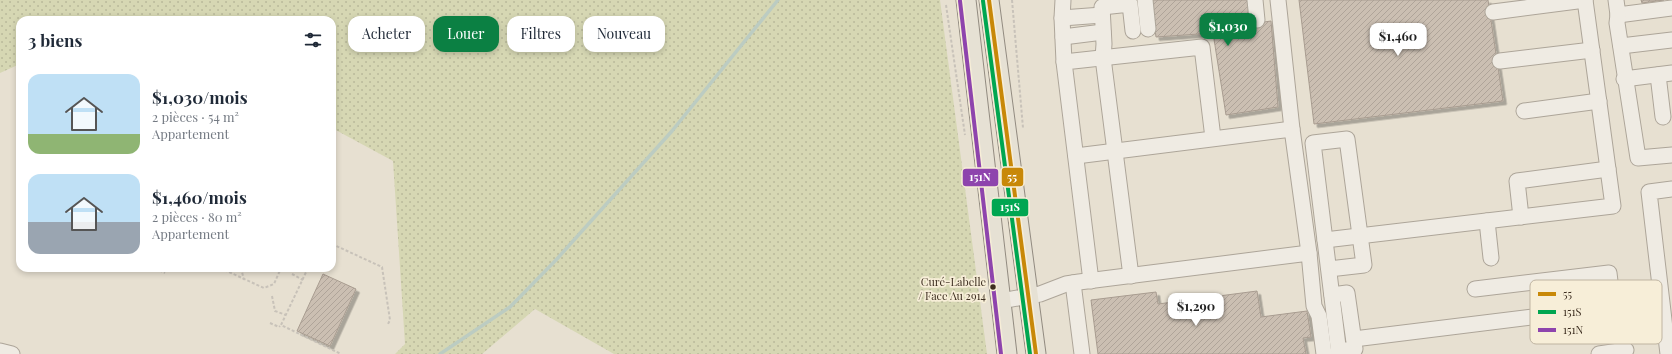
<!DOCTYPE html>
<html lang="fr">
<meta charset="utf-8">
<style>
:root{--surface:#fff;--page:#f2f2f3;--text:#1f2937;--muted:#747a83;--accent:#0b8043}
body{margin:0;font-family:"Playfair Display",serif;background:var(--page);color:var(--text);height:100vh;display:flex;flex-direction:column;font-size:15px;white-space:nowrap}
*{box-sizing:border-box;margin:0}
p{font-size:13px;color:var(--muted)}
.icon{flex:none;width:22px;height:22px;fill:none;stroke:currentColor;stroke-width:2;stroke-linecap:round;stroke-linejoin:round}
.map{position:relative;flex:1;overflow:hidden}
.details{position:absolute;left:16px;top:16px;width:320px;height:256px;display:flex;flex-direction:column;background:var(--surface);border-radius:12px;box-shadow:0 2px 6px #0003}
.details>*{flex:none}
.guide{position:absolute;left:348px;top:16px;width:380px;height:36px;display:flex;gap:8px}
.price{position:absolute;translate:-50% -34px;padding:0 9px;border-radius:8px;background:#fff;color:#222;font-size:13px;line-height:26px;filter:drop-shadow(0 1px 2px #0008)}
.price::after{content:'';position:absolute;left:50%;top:24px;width:12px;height:9px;margin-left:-6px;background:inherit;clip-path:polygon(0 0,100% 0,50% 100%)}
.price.selected{background:var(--accent);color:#fff}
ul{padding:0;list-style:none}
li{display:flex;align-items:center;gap:12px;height:100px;padding:0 12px}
li span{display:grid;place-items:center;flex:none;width:112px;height:80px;border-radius:12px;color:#555}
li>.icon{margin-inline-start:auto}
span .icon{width:48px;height:48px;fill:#fffc;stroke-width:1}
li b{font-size:17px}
h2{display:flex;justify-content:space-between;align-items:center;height:48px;padding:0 12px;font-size:17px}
.pill{padding:0 14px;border-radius:12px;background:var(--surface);box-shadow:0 2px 6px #0003;font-size:14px;line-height:36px}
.pill.selected{background:var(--accent);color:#fff}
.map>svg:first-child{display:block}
.grass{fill:url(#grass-dots)}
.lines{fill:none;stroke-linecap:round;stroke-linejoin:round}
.stream{stroke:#bcccc2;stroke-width:3.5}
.building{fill:url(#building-hatch);stroke:#a89c90;filter:url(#shadow)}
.minor-casing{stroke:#ada599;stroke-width:17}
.major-casing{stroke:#928b80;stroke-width:21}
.path{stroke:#c8c2b9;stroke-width:2;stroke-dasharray:3 2;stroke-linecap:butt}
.minor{stroke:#efebe3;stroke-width:15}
.major{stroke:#e6e1d4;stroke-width:19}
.bus-1-casing{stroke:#f7eed8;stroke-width:7}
.bus-2-casing{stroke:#f7eed8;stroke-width:7}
.bus-3-casing{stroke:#f7eed8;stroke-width:7}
.bus-1{stroke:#c88808;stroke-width:4}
.bus-2{stroke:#00a651;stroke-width:4}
.bus-3{stroke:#8e44ad;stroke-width:4}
.bus-dot{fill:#3d2e20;stroke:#f7eed8;stroke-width:1.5}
.labels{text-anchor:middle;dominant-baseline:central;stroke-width:3.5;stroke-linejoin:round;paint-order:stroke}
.bus-label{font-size:11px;fill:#3d2e20;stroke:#f7eed8;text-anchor:end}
.key{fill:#f7eed8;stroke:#bfb4a1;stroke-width:1}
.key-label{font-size:11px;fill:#3d2e20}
.line-badge{stroke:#f7eed8;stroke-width:1.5}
.badge-label{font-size:11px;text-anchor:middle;font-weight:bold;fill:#fff}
</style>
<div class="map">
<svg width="1672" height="354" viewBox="0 0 1672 354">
<defs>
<pattern id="grass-dots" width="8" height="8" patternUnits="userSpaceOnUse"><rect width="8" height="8" fill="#d6d7b3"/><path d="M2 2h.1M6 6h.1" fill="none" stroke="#b9b99a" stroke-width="1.8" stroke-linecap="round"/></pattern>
<pattern id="building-hatch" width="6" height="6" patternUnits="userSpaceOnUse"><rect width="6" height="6" fill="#cbbfb2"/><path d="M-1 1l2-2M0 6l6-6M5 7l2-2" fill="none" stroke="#afa499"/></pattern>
<filter id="shadow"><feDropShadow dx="3.5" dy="3.5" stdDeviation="0" flood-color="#0004"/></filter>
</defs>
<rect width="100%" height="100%" fill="#e7e0d1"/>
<polygon class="grass" points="0,0 940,0 987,354 614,354 535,309 482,354 395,354 405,344 393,161 332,128 332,20 20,20 20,64 0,73"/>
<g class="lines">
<polyline class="stream" points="440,354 510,307 556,260 672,131 778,0"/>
</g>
<g class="building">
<polygon points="1151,0 1248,0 1250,24 1271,21 1278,107 1226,115 1213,33 1156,37"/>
<polygon points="1299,0 1488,0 1503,101 1314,124"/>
<polygon points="1641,0 1664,0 1642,3"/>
<polygon points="323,274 356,289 330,346 297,331"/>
<polygon points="1257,291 1261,317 1307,311 1311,337 1303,338 1306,354 1098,354 1091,300 1156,292 1158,304"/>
</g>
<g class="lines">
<defs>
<g id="minor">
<polyline points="1145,0 1148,29"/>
<polyline points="1255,0 1257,20"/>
<polyline points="1278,0 1292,129"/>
<polyline points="1616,0 1618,15 1672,8"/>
<polyline points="1493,12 1585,0"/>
<polyline points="1618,15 1617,23 1638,158 1672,155"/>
<polyline points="1062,18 1063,0"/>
<polyline points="1063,37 1103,32"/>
<polyline points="1621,46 1672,40"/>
<polyline points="1500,61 1592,50"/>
<polyline points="1064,62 1062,18 1102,15"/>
<polyline points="1658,75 1663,117"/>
<polyline points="1624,79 1672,73"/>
<polyline points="1524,111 1599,101"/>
<polyline points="1076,156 1292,129 1309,253"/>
<polyline points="1521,217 1517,181 1608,169 1585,0"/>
<polyline points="1487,221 1491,258"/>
<polyline points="1325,240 1613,206 1608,169"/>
<polyline points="1329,269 1364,265 1347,139 1313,143 1339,354"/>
<polyline points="1131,276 1103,58 1104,44 1102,7 1130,4 1133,31"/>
<polyline points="1091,281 1064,62 1202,47 1213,138"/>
<polyline points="1073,283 1082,354"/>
<polyline points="1332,295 1347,293 1355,349 1338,351"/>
<polyline points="1001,301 1040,294 1066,284 1079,282 1309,253 1314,306 1319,316 1324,354"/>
<polyline points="1354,339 1613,307 1609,273 1475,289"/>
<polyline points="0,351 12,354"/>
<polyline points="1599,354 1626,350"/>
<polyline points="1668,354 1649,192 1672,189"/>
</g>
<g id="major">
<polyline points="966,0 1007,354"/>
<polyline points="989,0 1036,354"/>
</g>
</defs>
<use href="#minor" class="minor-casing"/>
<use href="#major" class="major-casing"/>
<g class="path">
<polyline points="1012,0 1023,128"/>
<polyline points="946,5 965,135"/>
<polyline points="332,244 382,267 390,320 388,324"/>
<polyline points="155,268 165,273"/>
<polyline points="220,268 264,288 274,284 281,268"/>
<polyline points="241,268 244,280"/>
<polyline points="308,268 281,325 341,354"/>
<polyline points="292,274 303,280"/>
<polyline points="272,296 275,311 286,315"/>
<polyline points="270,323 279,327 280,326"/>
</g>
<use href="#minor" class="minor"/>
<use href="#major" class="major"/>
<defs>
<polyline id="bus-1" points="989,0 1036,354"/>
<polyline id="bus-2" points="983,1 1030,354"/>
<polyline id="bus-3" points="960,1 1001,354"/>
</defs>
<use href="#bus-1" class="bus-1-casing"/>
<use href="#bus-2" class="bus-2-casing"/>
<use href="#bus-3" class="bus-3-casing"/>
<use href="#bus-1" class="bus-1"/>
<use href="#bus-2" class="bus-2"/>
<use href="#bus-3" class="bus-3"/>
</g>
<circle class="bus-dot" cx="993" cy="287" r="3.5"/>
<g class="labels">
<g class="bus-label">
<text x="986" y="281">Curé-Labelle<tspan x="986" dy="14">/ Face Au 2914</tspan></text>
</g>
</g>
<rect x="1530" y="280" width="132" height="64" rx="6" class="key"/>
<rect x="1538" y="292" width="18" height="4" fill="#c88808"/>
<rect x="1538" y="310" width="18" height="4" fill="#00a651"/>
<rect x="1538" y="328" width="18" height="4" fill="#8e44ad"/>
<g class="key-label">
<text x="1563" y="298">55</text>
<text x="1563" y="316">151S</text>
<text x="1563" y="334">151N</text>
</g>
<g class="line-badge">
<rect x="1001" y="167" width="23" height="20" rx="4" fill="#c88808"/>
<rect x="962" y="168" width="37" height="19" rx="4" fill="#8e44ad"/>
<rect x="991" y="198" width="38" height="19" rx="4" fill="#00a651"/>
</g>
<g class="badge-label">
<text x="1012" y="181">55</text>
<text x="980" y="181">151N</text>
<text x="1010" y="211">151S</text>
</g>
</svg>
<b class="price selected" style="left:1228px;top:47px">$1,030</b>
<b class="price" style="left:1398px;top:57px">$1,460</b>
<b class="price" style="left:1196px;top:327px">$1,290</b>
<div class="guide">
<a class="pill">Acheter</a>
<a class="pill selected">Louer</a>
<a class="pill">Filtres</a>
<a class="pill">Nouveau</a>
</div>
<section class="details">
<h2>3 biens<svg class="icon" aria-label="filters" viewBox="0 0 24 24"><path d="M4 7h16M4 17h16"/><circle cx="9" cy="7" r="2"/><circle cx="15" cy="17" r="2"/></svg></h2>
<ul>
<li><span style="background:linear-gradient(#bfe0f5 75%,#8fb573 0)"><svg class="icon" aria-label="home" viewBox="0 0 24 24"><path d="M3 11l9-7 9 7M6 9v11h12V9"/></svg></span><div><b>$1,030/mois</b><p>2 pièces · 54 m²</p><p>Appartement</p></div></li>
<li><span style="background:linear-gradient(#bfe0f5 60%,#9aa5b1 0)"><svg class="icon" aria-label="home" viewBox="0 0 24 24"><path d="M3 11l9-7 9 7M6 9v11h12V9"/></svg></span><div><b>$1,460/mois</b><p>2 pièces · 80 m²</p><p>Appartement</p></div></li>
</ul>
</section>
</div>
